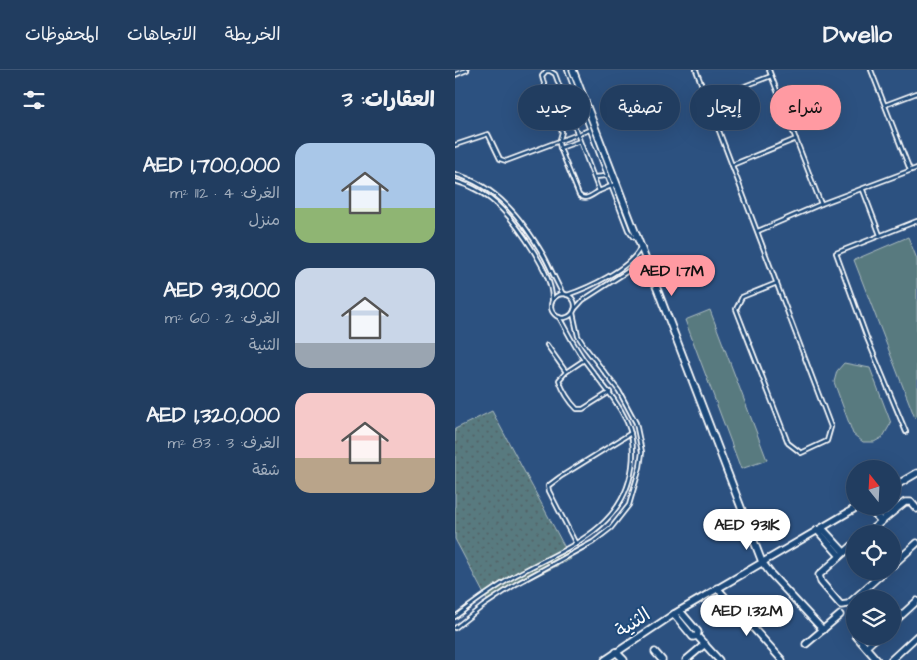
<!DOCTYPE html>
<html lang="ar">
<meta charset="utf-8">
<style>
:root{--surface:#213d60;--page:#294466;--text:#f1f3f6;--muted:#a2aebd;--line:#3e5675;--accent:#ff9aa2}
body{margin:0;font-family:"Architects Daughter","Playpen Sans Arabic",sans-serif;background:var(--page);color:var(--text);direction:rtl;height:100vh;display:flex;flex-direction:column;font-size:19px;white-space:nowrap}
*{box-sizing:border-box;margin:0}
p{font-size:16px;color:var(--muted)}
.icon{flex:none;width:28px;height:28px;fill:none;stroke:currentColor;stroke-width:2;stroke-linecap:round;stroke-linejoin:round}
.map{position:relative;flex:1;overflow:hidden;direction:ltr}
.drawer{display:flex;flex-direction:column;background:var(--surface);width:455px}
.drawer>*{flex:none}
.top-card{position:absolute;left:15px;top:15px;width:371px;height:45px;direction:rtl;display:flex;gap:10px}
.needle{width:32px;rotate:342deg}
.buttons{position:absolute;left:391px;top:390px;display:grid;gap:10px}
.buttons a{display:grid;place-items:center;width:55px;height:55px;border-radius:50%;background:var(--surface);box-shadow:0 5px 20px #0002,0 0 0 1px var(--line);font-size:25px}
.price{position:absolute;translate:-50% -42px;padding:0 11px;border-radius:18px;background:#fff;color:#222;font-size:16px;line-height:32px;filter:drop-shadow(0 1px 2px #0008)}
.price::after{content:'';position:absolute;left:50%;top:30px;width:15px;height:11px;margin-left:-8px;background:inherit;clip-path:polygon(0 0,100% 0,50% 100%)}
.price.current{background:var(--accent);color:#111}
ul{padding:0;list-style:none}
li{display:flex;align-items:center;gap:15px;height:125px;padding:0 20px}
li span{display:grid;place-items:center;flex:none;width:140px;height:100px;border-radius:15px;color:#555}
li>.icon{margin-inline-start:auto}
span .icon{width:60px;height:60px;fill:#fffc;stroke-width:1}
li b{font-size:21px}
h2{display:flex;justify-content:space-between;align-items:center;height:60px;padding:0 20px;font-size:21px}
.tag{padding:0 18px;border-radius:22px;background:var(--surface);box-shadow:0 5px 20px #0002,0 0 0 1px var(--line);font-size:18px;line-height:45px}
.tag.current{background:var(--accent);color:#111}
header{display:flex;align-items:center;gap:30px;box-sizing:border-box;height:70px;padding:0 25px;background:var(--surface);border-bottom:1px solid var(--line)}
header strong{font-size:24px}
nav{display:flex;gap:28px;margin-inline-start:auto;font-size:18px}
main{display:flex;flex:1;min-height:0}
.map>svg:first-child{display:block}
.grass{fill:url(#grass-dots);stroke:#acbcbf}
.green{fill:#597a7f;stroke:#acbcbf}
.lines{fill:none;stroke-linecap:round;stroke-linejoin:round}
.service-casing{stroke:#fff;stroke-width:6}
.minor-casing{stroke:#fff;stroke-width:9}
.service{stroke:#1f4a7a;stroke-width:2.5}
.minor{stroke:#1f4a7a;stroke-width:5.5}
.labels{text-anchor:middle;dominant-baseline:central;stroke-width:4;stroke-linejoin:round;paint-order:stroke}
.street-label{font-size:19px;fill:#fff;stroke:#1f4a7a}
</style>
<header>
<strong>Dwello</strong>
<nav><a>الخريطة</a><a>الاتجاهات</a><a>المحفوظات</a></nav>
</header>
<main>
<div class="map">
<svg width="462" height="590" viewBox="0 0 462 590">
<defs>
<pattern id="grass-dots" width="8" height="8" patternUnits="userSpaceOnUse" patternTransform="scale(1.25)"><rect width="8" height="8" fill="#597a7f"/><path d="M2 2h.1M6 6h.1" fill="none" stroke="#526366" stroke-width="1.8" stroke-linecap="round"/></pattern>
</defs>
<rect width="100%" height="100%" fill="#2c5180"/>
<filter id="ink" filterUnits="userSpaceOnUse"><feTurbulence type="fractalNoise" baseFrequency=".02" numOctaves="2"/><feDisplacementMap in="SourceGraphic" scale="10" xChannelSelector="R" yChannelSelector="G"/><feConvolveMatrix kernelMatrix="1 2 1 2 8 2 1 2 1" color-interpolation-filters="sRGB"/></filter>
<g filter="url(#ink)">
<polygon class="grass" points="37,341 116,489 32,530 0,469 0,359"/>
<g class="green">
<polygon points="453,167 462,189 462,346 460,348 399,190"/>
<polygon points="255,240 312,390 286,399 230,250"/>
<polygon points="389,293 415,298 436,353 428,367 419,372 408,372 398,364 379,312 382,301"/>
</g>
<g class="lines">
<defs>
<g id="service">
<polyline points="112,0 173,160 178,167 181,168"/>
<polyline points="241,0 376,357 372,371 346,383 333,373 281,239 287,227 322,213"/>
<polyline points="314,0 366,134"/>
<polyline points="416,0 455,100"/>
<polyline points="0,5 12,0"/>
<polyline points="253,30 316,6"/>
<polyline points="430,35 462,23"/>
<polyline points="0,75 33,64 45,89 51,91 134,60"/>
<path d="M105,78L125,71L144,121C138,124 130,132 124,125L105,78L104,73L107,62L88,10L87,6L91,1H95L100,4L125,71"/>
<polyline points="277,95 341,69"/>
<path d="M0,104C42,116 67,149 89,186C96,199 101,212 108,224"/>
<polyline points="140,107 151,106"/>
<path d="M0,111C37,121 60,151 79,182C88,197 98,214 97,232"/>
<polyline points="408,120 425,165"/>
<polyline points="144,121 161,114"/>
<polyline points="303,161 366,134 462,98"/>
<circle cx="108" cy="236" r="12"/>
<path d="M112,225C133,218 175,199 185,178"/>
<polyline points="119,240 128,230 173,201 194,198"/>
<polyline points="92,275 111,302"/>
<path d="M129,290L111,302L104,310C108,321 114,331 122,339H128L155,322"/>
<polyline points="451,362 412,268 381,183 462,151"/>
<polyline points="121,474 94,421 93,416 105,407 176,363"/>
<path d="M0,547C18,533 37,520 56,508C105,479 168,463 177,397C179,382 178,366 172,352C161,328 144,311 129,290C119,276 112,261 104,247"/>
<polyline points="0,558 28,536 61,514 138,472 156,458 174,435 185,397 187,382 181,353 164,321 130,277 123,266 118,243"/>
</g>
<g id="minor">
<polyline points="118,0 307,492 316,504 368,560"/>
<polyline points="438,417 462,403"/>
<polyline points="412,436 426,451"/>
<polyline points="419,436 431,447"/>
<polyline points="367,458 389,482"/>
<polyline points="362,460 385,486"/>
<polyline points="411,464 450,432 456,432 462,439"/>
<polyline points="400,473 364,505 366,512 384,533 386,535 393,534 429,502"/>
<polyline points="438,495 462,473"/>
<polyline points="262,518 327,590"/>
<polyline points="219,544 237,566 238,567 242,566 243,562 225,541"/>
<polyline points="438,553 462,531"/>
<polyline points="242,566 264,590"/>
<polyline points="401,566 422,590"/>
<polyline points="351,574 385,545"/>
<polyline points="411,577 423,566"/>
<polyline points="161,582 169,590"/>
<polyline points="200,582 207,590"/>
<polyline points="150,590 219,544 404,436"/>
<polyline points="231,590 250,574"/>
<polyline points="436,590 462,566"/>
</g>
</defs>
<use href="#service" class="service-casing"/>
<use href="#minor" class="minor-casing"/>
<use href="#service" class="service"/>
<use href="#minor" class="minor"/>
</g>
</g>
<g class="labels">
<g class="street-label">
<text transform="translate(178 553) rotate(-33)">الثنية</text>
</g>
</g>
</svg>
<div class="buttons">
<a><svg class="needle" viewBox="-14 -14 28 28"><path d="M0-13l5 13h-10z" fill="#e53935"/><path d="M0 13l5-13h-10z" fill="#a2aebd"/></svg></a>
<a><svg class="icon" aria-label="locate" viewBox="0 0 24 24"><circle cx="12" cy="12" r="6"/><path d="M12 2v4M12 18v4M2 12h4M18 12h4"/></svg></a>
<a><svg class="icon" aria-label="layers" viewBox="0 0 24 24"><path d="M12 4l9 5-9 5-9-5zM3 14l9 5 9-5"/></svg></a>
</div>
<b class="price current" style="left:217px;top:227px">AED 1.7M</b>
<b class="price" style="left:292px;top:481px">AED 931K</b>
<b class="price" style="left:292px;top:567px">AED 1.32M</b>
<div class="top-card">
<a class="tag current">شراء</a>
<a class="tag">إيجار</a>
<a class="tag">تصفية</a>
<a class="tag">جديد</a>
</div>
</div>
<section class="drawer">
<h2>العقارات: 3<svg class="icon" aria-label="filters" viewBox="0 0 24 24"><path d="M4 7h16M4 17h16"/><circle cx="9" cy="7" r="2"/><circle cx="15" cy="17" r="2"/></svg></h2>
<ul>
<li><span style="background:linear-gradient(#a9c7e8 65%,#8fb573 0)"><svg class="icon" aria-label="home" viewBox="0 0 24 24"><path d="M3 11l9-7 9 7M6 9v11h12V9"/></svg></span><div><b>AED 1,700,000</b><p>الغرف: 4 · 112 m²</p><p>منزل</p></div></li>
<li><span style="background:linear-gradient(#c9d6e8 75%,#9aa5b1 0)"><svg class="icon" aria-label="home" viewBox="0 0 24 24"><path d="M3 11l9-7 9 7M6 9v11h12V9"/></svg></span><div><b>AED 931,000</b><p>الغرف: 2 · 60 m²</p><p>الثنية</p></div></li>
<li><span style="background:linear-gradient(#f6c9c9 65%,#b9a48a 0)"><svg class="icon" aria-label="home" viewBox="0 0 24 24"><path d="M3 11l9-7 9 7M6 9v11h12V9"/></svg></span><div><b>AED 1,320,000</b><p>الغرف: 3 · 83 m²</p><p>شقة</p></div></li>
</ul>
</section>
</main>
